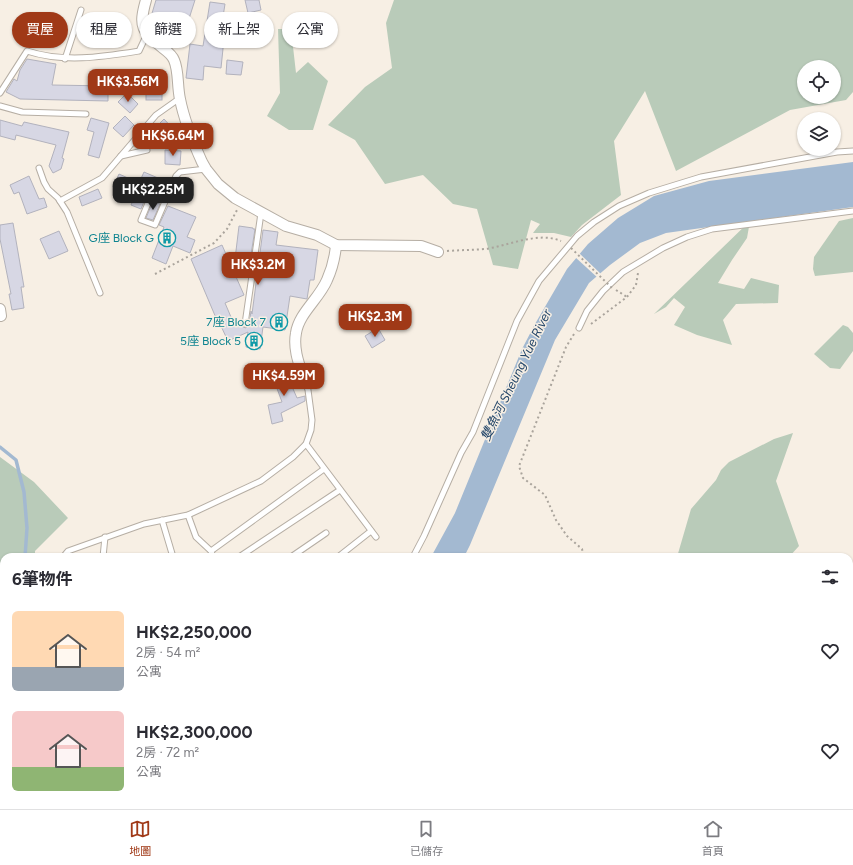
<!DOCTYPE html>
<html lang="zh-TW">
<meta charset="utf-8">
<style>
:root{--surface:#fff;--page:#f2f2f3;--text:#2b2b33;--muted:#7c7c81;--line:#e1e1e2;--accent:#a03917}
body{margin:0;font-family:Figtree,"Noto Sans TC",sans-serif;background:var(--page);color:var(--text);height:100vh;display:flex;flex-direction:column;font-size:15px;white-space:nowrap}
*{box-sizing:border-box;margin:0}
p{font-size:13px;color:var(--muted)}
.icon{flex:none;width:22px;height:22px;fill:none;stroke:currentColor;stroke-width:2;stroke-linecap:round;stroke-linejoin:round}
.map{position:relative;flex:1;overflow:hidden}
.details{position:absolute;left:0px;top:553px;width:853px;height:256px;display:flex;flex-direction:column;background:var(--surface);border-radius:12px 12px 0 0;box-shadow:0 1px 3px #0004}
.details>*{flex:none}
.top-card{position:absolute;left:12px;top:12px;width:400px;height:36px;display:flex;gap:8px}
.tools{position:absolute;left:797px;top:60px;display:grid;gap:8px}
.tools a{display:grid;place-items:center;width:44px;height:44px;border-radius:50%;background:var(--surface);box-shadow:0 1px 3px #0004;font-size:20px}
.price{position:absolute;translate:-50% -34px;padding:0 9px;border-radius:8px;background:var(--accent);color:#fff;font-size:13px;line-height:26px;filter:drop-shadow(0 1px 2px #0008)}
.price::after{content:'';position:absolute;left:50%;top:24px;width:12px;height:9px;margin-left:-6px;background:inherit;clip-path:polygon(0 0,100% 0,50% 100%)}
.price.selected{background:#222;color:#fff}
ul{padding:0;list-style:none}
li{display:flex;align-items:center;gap:12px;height:100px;padding:0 12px}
li span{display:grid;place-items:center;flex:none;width:112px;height:80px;border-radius:6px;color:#555}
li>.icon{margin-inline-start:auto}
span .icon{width:48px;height:48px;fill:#fffc;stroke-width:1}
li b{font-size:17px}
h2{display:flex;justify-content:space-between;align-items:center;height:48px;padding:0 12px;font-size:17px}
.pill{padding:0 14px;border-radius:18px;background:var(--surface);box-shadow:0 1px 3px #0004;font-size:14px;line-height:36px}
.pill.selected{background:var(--accent);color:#fff}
.dock{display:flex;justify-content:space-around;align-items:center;height:56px;border-top:1px solid var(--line);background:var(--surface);font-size:11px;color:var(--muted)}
.dock a{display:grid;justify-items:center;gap:2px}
.dock .selected{color:var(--accent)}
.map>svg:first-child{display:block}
.green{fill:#b9cbb9;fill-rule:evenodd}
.water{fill:#a3b9d1}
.pier{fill:#f7efe4}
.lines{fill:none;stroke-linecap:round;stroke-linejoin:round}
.stream{stroke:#a3b9d1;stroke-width:3.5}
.building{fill:#d7d7e4;stroke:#b2b2bd}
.service-casing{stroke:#b6aea4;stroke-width:7}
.minor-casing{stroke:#b6aea4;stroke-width:12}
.path{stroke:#aaa49c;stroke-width:2;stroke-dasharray:2 3;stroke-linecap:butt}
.service{stroke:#fff;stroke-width:5}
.minor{stroke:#fff;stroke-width:10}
.path-bridge{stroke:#aaa49c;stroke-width:2;stroke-dasharray:2 3;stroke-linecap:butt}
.labels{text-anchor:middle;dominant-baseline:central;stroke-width:3;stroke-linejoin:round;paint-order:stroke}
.culture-label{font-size:12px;fill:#0d838f;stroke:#f7efe4;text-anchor:end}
.water-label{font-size:13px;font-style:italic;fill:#26486b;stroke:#f7efe4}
</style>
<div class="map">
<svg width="853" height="809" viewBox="0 0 853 809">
<rect width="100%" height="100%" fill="#f7efe4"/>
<g class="green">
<path d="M394,0H853V92L846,100L790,110L676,171L645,91L614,141L621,195L582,225L571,237L554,233H533L540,224L531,220L518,269L493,265L477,209L453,204L423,175L385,184L355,140L328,125L365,87L392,68L386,23ZM804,67H834V97H804Z"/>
<polygon points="278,29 291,29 296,73 308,62 328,81 313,130 289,130 267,116 280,93"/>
<polygon points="853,218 853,272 815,276 813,269 814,257 839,221"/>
<polygon points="750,221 747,238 732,260 718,283 744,289 751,278 779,285 778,303 736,304 723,320 732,345 697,335 674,325 685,307 674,298 666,307 654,314"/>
<polygon points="843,325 848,327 853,333 853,351 840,369 830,368 814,354"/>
<polygon points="793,433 776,481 799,546 789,557 677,557 691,509 716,480 721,470 729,462 774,439"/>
<polygon points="0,457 34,482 68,518 35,551 35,557 4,557 4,693 0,689"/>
</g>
<polygon class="water" points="853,162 853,207 666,233 640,243 610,265 589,283 555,340 470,545 464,557 431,557 455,513 522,349 535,324 567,269 588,244 618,218 654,196 709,181"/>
<polygon class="pier" points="578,252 602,275 598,278 575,257"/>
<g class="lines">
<polyline class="stream" points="0,447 16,460 24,492 27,528 25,557"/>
</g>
<g class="building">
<polygon points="156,0 195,0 180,47 166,42 162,39 167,25 150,20"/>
<polygon points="245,0 259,0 261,10 248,13"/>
<polygon points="210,2 225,4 222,23 234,25 256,20 260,35 235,41 224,39 221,68 204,66 203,80 186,78 190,44 203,46"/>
<polygon points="27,59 56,64 52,85 108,86 108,101 20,99 6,92 14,79 17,81 20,70"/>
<polygon points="227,60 243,62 241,75 226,74"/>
<rect x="146" y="87" width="16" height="13"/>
<polygon points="127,93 138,104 130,113 118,102"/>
<polygon points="125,116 134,125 123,137 113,128"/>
<polygon points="91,118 109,123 99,158 88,155 94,132 87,130"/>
<polygon points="164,119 174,130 165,140 154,129"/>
<polygon points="0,120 22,126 24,122 69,132 62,158 64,159 61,169 53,173 49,166 56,145 16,135 15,140 0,136"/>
<polygon points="165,150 181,151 180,165 165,164"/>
<polygon points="144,172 158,178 152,192 147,194 141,209 131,205 135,196 113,187 119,174 139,183"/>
<polygon points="29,176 39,199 44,198 47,207 27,214 19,192 14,194 10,185"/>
<polygon points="98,189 102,198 82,206 79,197"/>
<polygon points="153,201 160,204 153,220 146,218"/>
<polygon points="168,206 196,217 187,237 195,240 190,253 173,246 166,264 152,258 164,227 159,225"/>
<polygon points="13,223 24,287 21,287 24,308 12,310 9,294 11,294 0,239 0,225"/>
<polygon points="239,226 253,228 253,229 255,229 250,261 235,259"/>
<polygon points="263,230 278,232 276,245 318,250 314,280 310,280 307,299 290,296 285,330 263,327 260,349 246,347 248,332 228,341 220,324 219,325 191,259 222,245 244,295 225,303 234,324 241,321 241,326 246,328 249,325 251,311 252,314"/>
<polygon points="59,231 68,251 49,259 40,239"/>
<polygon points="378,328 385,340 372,348 365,336"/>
<polygon points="286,369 291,382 290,382 297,398 305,396 305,401 281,413 283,421 272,424 268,405 282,402 272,375"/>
</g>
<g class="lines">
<defs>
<g id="service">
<polyline points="65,59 81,10"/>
<path d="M0,93L27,51C64,63 101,57 139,51L147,34"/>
<polyline points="0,106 22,112 86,114"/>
<polyline points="121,156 147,150"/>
<polyline points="39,168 44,182 48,189 58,198 67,212 100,293"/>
<polyline points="151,196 141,220 155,225 176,176 180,172 206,169"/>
<polyline points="60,201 102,178 156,115 180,98"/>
<polyline points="245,324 261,213"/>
<polyline points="579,328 587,311 603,291 623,272 663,248 687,237 712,229 853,211"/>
<polyline points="306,444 376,537"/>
<polyline points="188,515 196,537 211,551 213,557"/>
<polyline points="162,520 173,557"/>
<polyline points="211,551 324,469"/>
<polyline points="63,557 68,551 144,524 188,515 261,481 293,457 306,444 311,430 312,420 308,390 304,379"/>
<polyline points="103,557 105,537"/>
<polyline points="239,557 340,490"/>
<polyline points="291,557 326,533"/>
<polyline points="338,557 371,531"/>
<polyline points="413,557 424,536 461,453 473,432 517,321 539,281 577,236 594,222 619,206 649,193 701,177 837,152 853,151"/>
<polyline points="0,707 4,709"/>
</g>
<g id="minor">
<path d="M146,0C138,28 142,31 164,49C168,52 172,55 174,60C179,71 177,86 180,99C184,120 193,142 202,162L206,169L218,184L235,198L286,226L317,235L336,245L421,246L438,252"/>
<polyline points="0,309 1,316"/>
<path d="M304,379C299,364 293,349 296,333C299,313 319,299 327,280C332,269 335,257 336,245"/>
</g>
</defs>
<use href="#service" class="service-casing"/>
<use href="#minor" class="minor-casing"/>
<g class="path">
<path d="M447,251C460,250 472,250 485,249C508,246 538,231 561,241"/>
<polyline points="155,274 214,243 227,229 237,210"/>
<polyline points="616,290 627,297"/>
<polyline points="591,324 627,297 636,285 638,273"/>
<polyline points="574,334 566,347 519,466 523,478 545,495 556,520 567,536 582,549 584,557"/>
<polyline points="433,805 435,809"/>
</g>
<use href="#service" class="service"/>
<use href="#minor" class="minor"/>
<polyline class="path-bridge" points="571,248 613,289"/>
</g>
<defs>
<symbol id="building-ring" viewBox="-11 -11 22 22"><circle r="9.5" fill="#f7efe4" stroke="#0f9aa8" stroke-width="1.5"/><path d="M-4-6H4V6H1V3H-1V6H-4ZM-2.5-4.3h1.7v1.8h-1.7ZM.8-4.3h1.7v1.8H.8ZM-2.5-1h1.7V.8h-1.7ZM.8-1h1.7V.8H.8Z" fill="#0f9aa8"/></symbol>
</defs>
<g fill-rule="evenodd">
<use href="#building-ring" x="157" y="228" width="20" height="20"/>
<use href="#building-ring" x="269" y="312" width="20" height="20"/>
<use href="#building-ring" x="244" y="331" width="20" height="20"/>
</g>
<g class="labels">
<g class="culture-label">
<text x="154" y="238">G座 Block G</text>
<text x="266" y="322">7座 Block 7</text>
<text x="241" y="341">5座 Block 5</text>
</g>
<g class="water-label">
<text transform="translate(516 375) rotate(-64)">雙魚河 Sheung Yue River</text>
</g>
</g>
</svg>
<div class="tools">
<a><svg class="icon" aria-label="locate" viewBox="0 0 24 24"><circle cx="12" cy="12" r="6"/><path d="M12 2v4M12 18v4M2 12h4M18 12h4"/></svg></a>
<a><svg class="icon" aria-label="layers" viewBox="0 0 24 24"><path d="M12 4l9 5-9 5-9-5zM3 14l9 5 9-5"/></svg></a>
</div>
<b class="price" style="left:128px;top:103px">HK$3.56M</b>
<b class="price" style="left:173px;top:157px">HK$6.64M</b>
<b class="price selected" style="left:153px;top:211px">HK$2.25M</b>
<b class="price" style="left:258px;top:286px">HK$3.2M</b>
<b class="price" style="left:375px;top:338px">HK$2.3M</b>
<b class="price" style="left:284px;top:397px">HK$4.59M</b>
<div class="top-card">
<a class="pill selected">買屋</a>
<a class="pill">租屋</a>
<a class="pill">篩選</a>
<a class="pill">新上架</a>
<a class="pill">公寓</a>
</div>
<section class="details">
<h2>6筆物件<svg class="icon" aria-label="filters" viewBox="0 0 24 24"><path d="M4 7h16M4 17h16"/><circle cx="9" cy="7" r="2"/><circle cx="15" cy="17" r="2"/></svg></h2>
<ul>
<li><span style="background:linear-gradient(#ffd9b3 70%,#9aa5b1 0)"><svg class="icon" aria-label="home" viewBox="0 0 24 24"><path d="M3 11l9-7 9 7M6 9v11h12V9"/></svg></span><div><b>HK$2,250,000</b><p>2房 · 54 m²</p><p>公寓</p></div><svg class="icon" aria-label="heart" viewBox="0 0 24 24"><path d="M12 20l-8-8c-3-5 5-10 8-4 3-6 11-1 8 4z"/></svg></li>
<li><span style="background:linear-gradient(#f6c9c9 70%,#8fb573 0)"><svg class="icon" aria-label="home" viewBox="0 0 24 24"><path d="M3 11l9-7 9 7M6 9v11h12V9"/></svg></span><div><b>HK$2,300,000</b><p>2房 · 72 m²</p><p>公寓</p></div><svg class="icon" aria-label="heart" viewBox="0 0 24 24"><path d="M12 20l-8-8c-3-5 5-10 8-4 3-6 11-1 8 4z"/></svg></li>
</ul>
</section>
</div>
<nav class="dock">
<a class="selected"><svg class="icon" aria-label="map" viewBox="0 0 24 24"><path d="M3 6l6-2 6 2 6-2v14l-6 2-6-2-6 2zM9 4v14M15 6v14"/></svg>地圖</a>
<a><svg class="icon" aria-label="saved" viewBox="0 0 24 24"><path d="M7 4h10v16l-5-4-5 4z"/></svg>已儲存</a>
<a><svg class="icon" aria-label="home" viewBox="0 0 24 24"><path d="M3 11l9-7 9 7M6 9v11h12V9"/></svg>首頁</a>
</nav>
